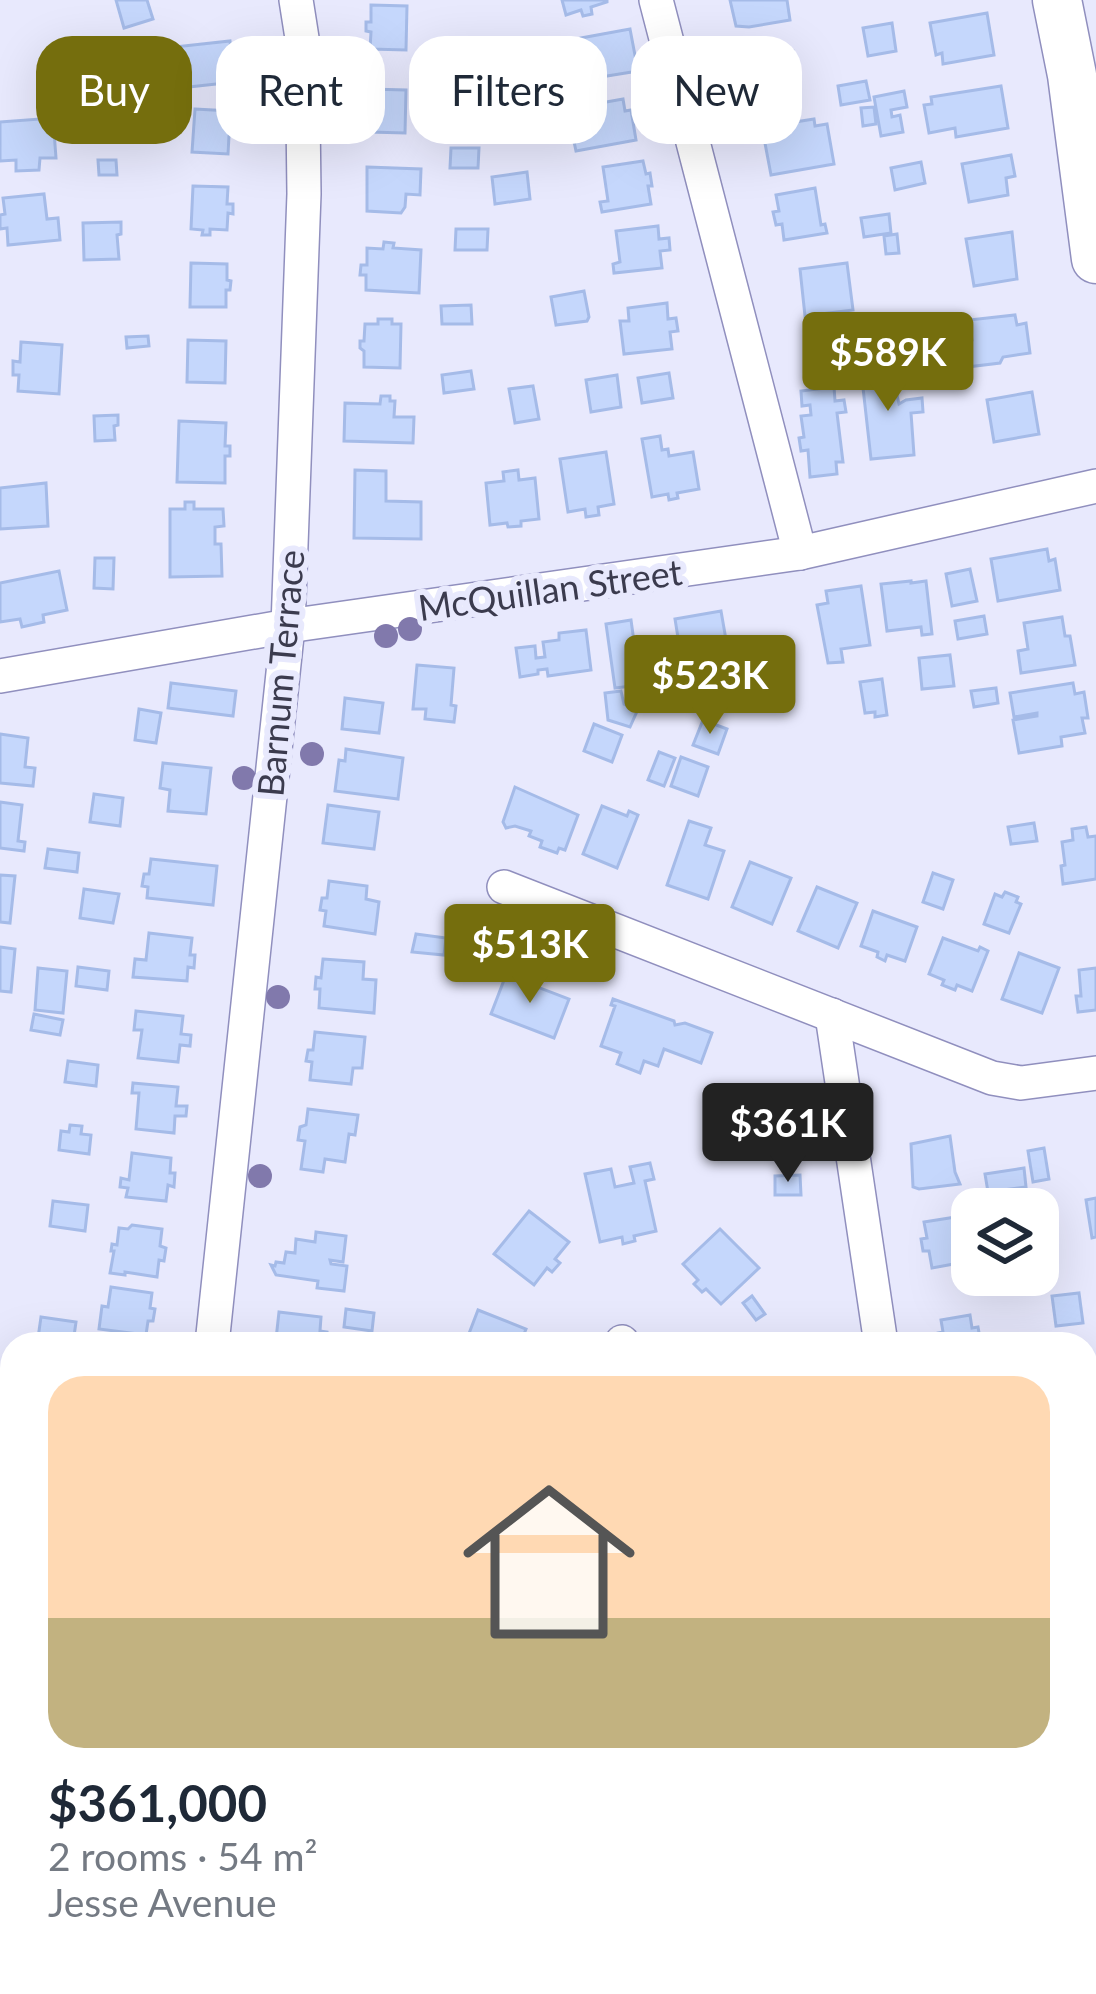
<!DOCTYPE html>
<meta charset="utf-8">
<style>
:root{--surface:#fff;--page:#f6f6f7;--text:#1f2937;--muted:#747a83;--line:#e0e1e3;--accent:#756e0d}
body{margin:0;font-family:Lato,sans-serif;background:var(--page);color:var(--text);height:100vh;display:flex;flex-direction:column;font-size:45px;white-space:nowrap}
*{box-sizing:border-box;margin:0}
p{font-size:39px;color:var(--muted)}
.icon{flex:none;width:66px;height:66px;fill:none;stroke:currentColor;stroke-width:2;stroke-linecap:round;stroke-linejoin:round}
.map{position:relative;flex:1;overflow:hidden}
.drawer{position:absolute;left:0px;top:1332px;width:1098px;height:663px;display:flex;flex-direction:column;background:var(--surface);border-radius:36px 36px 0 0;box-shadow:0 12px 48px #0002}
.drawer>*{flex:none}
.top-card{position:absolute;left:36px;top:36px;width:1026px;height:108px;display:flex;gap:24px}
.buttons{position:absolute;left:951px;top:1188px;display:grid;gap:24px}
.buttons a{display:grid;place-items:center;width:108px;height:108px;border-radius:24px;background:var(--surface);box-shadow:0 12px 48px #0002;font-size:60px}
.price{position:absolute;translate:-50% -102px;padding:0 27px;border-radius:12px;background:var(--accent);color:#fff;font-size:39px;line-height:78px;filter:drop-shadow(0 3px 6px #0008)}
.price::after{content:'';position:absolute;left:50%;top:72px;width:36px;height:27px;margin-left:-18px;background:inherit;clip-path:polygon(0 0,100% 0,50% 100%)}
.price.on{background:#222;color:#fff}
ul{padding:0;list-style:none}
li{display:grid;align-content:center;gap:24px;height:636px;padding:0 48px}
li+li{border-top:3px solid var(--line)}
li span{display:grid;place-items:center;height:372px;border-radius:36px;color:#555}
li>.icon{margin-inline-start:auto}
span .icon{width:216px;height:216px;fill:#fffc;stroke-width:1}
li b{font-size:51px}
.tag{padding:0 42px;border-radius:36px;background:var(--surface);box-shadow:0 12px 48px #0002;font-size:42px;line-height:108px}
.tag.on{background:var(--accent);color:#fff}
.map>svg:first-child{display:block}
.building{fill:#c5d7fc;stroke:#a5bbe8;stroke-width:3}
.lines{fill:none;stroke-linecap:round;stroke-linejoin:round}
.minor-casing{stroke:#908fbe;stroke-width:36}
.secondary-casing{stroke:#908fbe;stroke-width:51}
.minor{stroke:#fff;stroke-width:33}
.secondary{stroke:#fff;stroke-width:48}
.tree{fill:#8179ac}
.labels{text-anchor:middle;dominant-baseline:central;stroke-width:12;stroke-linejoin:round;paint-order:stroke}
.street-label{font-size:36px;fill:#3b3b4e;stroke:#e8e9fd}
</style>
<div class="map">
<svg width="1096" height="1994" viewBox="0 0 1096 1994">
<rect width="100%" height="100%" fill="#e8e9fd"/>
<g class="building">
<polygon points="116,0 147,0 153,19 124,28"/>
<polygon points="562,0 607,0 607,2 591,7 592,14 583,16 581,10 566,15"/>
<polygon points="730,0 787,0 790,20 749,27 736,26"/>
<polygon points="371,5 407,6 406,50 370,49 371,32 366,31 366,22 371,22"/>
<polygon points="987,13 994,55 943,64 942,53 936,55 930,23"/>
<polygon points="892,23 896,51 868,56 863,28"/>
<polygon points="630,29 638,71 570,82 565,51 583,48 581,38"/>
<polygon points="230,41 235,82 170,89 165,48"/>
<polygon points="793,51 799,89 744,98 738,60"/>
<polygon points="866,81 870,100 841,105 838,86"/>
<polygon points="1001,86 1008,128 956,137 955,128 929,133 924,105 932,104 931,97"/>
<polygon points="368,89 406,90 405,133 369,132"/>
<polygon points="510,91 512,107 488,110 485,94"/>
<polygon points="904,91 907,107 891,110 892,117 900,115 903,132 881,136 874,97"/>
<polygon points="623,99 625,111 631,110 636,140 576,151 573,137 552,140 547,117 567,113 567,109"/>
<polygon points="874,107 876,124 863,126 861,108"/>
<polygon points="195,109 230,111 229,127 233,131 229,136 228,154 192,152"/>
<polygon points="794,116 795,122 814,119 815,126 827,124 834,164 771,175 761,122"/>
<polygon points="53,118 56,158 40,158 39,170 16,171 16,160 0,161 0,122"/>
<polygon points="451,148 479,148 478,168 450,168"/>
<polygon points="1011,155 1015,176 1006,178 1008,195 969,202 962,164"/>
<polygon points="98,160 116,160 117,175 99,175"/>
<polygon points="643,161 646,174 650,173 652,186 648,186 651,204 602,212 600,202 608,201 603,167"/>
<polygon points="921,162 925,183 895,190 891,168"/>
<polygon points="367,167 421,169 420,195 406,194 405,207 401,213 367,211"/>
<polygon points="527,172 530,199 495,204 492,177"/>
<polygon points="193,186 228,187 227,204 233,204 233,214 228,213 227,230 210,229 210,235 202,235 203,230 191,229"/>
<polygon points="815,188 821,225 825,224 827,233 784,240 782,224 776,225 773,212 779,211 776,195"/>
<polygon points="44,194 47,219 58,218 60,240 8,245 7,228 0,229 0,215 5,214 3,198"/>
<polygon points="889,214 891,233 864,237 861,218"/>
<polygon points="121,222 121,234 117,235 119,259 84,260 83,223"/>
<polygon points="658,226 659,239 669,238 670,250 660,251 662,268 614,273 613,264 620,262 616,231"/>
<polygon points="456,229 488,229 487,250 455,250"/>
<polygon points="1012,232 1017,279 974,286 966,239"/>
<polygon points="897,234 899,253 886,254 884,236"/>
<polygon points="384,242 394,243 393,248 421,250 419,293 366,290 366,275 360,275 361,265 367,265 367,248 383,249"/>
<polygon points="191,263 227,264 227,280 231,281 230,290 226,290 226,307 190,307"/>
<polygon points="847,263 853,310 805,316 800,269"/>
<polygon points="584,291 589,317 587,321 556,325 551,297"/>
<polygon points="667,303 668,319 676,318 678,331 670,332 672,349 624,354 620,321 629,321 628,308"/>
<polygon points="471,305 472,324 442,324 441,306"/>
<polygon points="1015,315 1017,325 1026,323 1030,353 1003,357 1000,363 967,367 964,341 972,340 969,320"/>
<polygon points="378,319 392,319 392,324 401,324 400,368 364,367 364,351 360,348 360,341 364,341 365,324 378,324"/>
<polygon points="862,334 863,357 847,359 844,336"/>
<polygon points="148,336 149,346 127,348 126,337"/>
<polygon points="188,340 226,341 225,383 187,382"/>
<polygon points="21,342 62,345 59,394 18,391 19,375 13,375 13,361 20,362"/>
<polygon points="900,366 901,386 895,386 899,404 906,400 922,398 923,412 911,413 914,455 871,459 861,370"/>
<polygon points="471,371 474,389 444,393 442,375"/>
<polygon points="669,373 673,398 642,403 638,378"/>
<polygon points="617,375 621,407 591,412 586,380"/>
<polygon points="533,386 539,419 515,423 509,389"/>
<polygon points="834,387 835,401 844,400 846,412 837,413 843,462 836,462 837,474 810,477 808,450 801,451 799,438 804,437 801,416 811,415 810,405 802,406 801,391"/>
<polygon points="1032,392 1039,434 994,442 987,400"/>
<polygon points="381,396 390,396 390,401 395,401 394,417 414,417 413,443 344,441 345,403 380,404"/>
<polygon points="118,415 118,425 114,426 115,440 95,441 94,416"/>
<polygon points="179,421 226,423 225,446 230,446 230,456 225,456 225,483 177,482"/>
<polygon points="660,436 662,450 668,449 669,456 693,452 699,489 677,493 678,498 669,500 668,494 652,497 642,439"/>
<polygon points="606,452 614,504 598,507 599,515 586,517 585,509 568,512 560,459"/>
<polygon points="355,470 386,471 386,501 421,502 421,539 354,538"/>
<polygon points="518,470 519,480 535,478 539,519 521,521 521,526 508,527 507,523 490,525 486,483 504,481 503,472"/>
<polygon points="46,483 48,526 0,529 0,488"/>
<polygon points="185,502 194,502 194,509 223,509 224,526 215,527 215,544 221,544 222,576 170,577 170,509 185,509"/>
<polygon points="1047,549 1049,561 1055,559 1060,590 998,601 991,559"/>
<polygon points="95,558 114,558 113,589 94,588"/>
<polygon points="970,569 977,601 952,606 946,574"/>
<polygon points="59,571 67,610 43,615 44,622 22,627 20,619 0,622 0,583"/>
<polygon points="911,581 911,583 926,581 932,634 922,635 921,627 887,631 881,584"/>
<polygon points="861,586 870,645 841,649 843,662 828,663 817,605 828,603 826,591"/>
<polygon points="721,611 732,674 685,681 675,619"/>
<polygon points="984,616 987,634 958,639 955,621"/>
<polygon points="1062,617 1065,636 1070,636 1075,665 1021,673 1018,651 1028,649 1024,623"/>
<polygon points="631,620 640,685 615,688 606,624"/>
<polygon points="586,630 591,670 548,676 547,669 538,670 538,674 520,677 516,648 535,646 536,658 545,657 543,642 559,640 559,633"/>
<polygon points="950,655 954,686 922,689 919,658"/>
<polygon points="417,665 454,668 451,705 456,706 454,722 425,719 426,709 413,709"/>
<polygon points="882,679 887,715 875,717 875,712 865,713 860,682"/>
<polygon points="171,683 236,691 233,716 168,708"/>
<polygon points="1073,683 1075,694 1084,692 1088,718 1082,718 1085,733 1061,737 1062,746 1019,753 1013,720 1037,716 1037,713 1014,717 1010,693"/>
<polygon points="996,688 998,703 974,707 971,691"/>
<polygon points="621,691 624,704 638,709 630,727 608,720 605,693"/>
<polygon points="345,698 383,703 379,733 342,729"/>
<polygon points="139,709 161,713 156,743 135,740"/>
<polygon points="703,720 727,729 718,754 693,745"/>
<polygon points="594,724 622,735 612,762 584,751"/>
<polygon points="0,734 28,738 25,767 35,768 33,786 0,783"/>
<polygon points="346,749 403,758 398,799 335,791 339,760 345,761"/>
<polygon points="659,752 675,758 664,786 648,780"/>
<polygon points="681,757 708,767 698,796 671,786"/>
<polygon points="163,763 211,768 206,814 168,811 170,790 160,788"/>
<polygon points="515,787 578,815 565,850 559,848 557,853 540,847 542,841 529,836 531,831 515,826 506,828 503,822"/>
<polygon points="94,794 123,798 120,826 90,822"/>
<polygon points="0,802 22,805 18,841 25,842 24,851 0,848"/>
<polygon points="328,805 379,812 374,849 323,843"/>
<polygon points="602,806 627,816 629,811 638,815 617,868 583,854"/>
<polygon points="689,821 711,828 705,845 724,851 708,899 667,885"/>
<polygon points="1034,823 1037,841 1011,844 1008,827"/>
<polygon points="1086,827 1088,837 1096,836 1096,879 1063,884 1061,866 1065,865 1062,842 1073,840 1072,829"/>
<polygon points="48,849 79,853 77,872 45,868"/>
<polygon points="151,859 217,866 213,905 147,898 148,887 142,886 144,874 149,874"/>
<polygon points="750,862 791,878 772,924 732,907"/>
<polygon points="933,873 953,880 943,909 923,902"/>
<polygon points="0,875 15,876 10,923 0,922"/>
<polygon points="329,881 367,886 366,899 379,902 375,934 324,926 326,911 320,910 322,898 327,898"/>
<polygon points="817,887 857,903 838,948 798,931"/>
<polygon points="84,889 119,894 113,923 80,918"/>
<polygon points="1005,892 1018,897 1016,902 1021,904 1009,933 984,924 995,894 1002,897"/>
<polygon points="873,911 917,927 905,961 887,955 885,961 877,957 878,952 861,946"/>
<polygon points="149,933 192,938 190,955 195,955 194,968 188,967 187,981 133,977 135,959 146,960"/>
<polygon points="416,934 446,938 444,955 412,952"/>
<polygon points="943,938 978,951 980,947 988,951 972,991 957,985 955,990 942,985 944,980 929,974"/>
<polygon points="0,947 15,949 11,992 0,991"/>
<polygon points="1019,953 1059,968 1042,1013 1002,999"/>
<polygon points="323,959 364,962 363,979 376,980 374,1013 319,1008 320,989 315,989 316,977 321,978"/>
<polygon points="78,967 109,971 107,990 76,986"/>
<polygon points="38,968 67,971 63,1013 35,1010"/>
<polygon points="1096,968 1096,1010 1078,1012 1076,996 1081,996 1079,970"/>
<polygon points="506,975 569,999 554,1038 491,1014"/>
<polygon points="613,999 674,1021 675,1025 685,1023 712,1033 701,1063 664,1049 658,1066 644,1061 640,1073 617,1064 621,1053 601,1046 615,1006 611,1005"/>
<polygon points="136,1011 183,1016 181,1034 191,1035 190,1046 180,1045 178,1062 138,1058 142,1030 134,1030"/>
<polygon points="34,1014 63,1020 60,1035 31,1030"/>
<polygon points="315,1032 365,1037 362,1068 353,1068 351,1084 310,1080 312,1062 306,1061 308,1050 313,1050"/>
<polygon points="68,1061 98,1065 96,1086 65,1082"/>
<polygon points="133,1083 178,1087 176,1106 187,1106 186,1116 175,1116 174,1133 136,1129 139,1093 132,1093"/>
<polygon points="780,1091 781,1099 789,1097 793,1119 786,1120 788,1134 744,1141 740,1119 746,1118 743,1097"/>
<polygon points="308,1109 358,1115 355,1135 349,1134 345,1162 325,1159 323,1172 301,1169 305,1141 298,1140 300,1127 306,1125"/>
<polygon points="70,1125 82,1126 81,1134 91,1135 89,1154 59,1150 61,1131 69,1132"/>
<polygon points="950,1136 955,1172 960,1184 919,1189 913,1187 911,1144"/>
<polygon points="1044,1148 1049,1179 1033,1182 1028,1151"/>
<polygon points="132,1153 171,1158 170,1173 175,1173 174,1187 168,1185 166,1201 126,1197 128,1188 120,1187 121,1178 129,1180"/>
<polygon points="650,1163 654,1179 645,1181 656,1231 634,1236 635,1241 623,1244 622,1237 600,1242 585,1174 611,1169 615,1187 634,1183 630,1167"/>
<polygon points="1024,1168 1026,1187 988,1192 985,1174"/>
<polygon points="800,1175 801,1195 775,1195 775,1176"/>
<polygon points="1027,1191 1030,1209 991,1209 989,1197"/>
<polygon points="1096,1198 1096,1237 1092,1238 1086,1200"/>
<polygon points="53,1201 88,1205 85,1231 50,1226"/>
<polygon points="529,1211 569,1242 555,1259 560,1263 552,1272 547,1268 534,1285 494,1254"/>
<polygon points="962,1216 963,1219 968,1218 970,1225 964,1226 970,1261 932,1268 929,1251 923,1251 921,1239 927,1238 924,1222"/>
<polygon points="132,1225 162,1229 160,1246 166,1248 164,1261 159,1260 157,1277 125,1272 125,1275 110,1273 114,1251 111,1251 112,1244 117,1245 119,1228 128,1229"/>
<polygon points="720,1229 759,1268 721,1304 706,1289 702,1292 694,1284 698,1280 683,1264"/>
<polygon points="316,1232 346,1236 343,1262 330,1260 331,1264 347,1266 344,1291 317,1288 318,1281 276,1275 271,1265 275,1266 276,1262 284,1263 286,1252 295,1253 296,1239 315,1242"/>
<polygon points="111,1287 152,1293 150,1308 155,1309 153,1321 148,1321 146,1335 99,1329 102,1306 108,1307"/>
<polygon points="1079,1293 1083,1323 1056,1326 1052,1296"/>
<polygon points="752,1296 765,1314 756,1320 743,1303"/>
<polygon points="346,1309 374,1313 372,1331 344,1327"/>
<polygon points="478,1310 526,1329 520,1344 465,1344"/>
<polygon points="279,1312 321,1317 320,1331 327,1332 326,1344 279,1344 279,1339 276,1339"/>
<polygon points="970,1315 972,1328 978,1327 981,1344 939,1344 938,1333 943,1332 941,1320"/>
<polygon points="41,1317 76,1322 73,1343 38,1338"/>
<polygon points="1096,1394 1096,1425 1086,1427 1086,1396"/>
<polygon points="0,1413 12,1414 12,1436 0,1435"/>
<polygon points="0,1468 12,1469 12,1497 0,1496"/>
<polygon points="1096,1660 1096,1693 1086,1694 1086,1662"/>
<polygon points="3,1739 12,1740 12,1774 0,1773"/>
<polygon points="0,1799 12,1800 12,1832 0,1831"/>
<polygon points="0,1861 12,1863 12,1900 0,1899"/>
<polygon points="0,1927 12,1928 12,1967 0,1966"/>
<polygon points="477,1983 519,1983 515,1994 473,1994"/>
<polygon points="559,1983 607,1983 604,1994 556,1994"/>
</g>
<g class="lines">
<defs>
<g id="minor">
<polyline points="656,0 800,553"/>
<polyline points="0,676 288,626 800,553 1096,486"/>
<polyline points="504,887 992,1078 1021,1083 1096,1073"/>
<polyline points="832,1015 881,1344"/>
<polyline points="212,1344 288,626 304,194 302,38 296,0"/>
<polyline points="621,1344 622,1342"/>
<polyline points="0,1662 12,1666"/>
<polyline points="790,1983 821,1994"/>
<polyline points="978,1983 980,1994"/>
<polyline points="76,1994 77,1983"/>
</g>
<polyline id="secondary" points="1057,0 1072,75 1096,259"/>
</defs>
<use href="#minor" class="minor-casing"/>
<use href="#secondary" class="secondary-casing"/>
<use href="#minor" class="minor"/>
<use href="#secondary" class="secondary"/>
</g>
<g class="tree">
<circle cx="410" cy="629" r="12"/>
<circle cx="386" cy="636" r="12"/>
<circle cx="312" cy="754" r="12"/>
<circle cx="244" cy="778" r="12"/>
<circle cx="278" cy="997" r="12"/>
<circle cx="260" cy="1176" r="12"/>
</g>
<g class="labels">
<g class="street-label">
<text transform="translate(550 589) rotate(-8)">McQuillan Street</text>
<text transform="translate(280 673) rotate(-85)">Barnum Terrace</text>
</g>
</g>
</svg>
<div class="buttons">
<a><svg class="icon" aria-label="layers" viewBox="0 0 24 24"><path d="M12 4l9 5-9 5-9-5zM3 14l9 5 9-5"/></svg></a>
</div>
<b class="price" style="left:888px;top:414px">$589K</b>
<b class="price" style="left:710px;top:737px">$523K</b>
<b class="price" style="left:530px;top:1006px">$513K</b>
<b class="price on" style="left:788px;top:1185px">$361K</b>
<div class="top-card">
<a class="tag on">Buy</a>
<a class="tag">Rent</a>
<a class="tag">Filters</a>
<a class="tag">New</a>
</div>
<section class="drawer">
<ul>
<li><span style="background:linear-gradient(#ffd9b3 65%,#c2b280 0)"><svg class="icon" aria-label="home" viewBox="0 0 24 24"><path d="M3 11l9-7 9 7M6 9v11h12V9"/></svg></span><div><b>$361,000</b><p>2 rooms · 54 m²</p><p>Jesse Avenue</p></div></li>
</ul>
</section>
</div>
